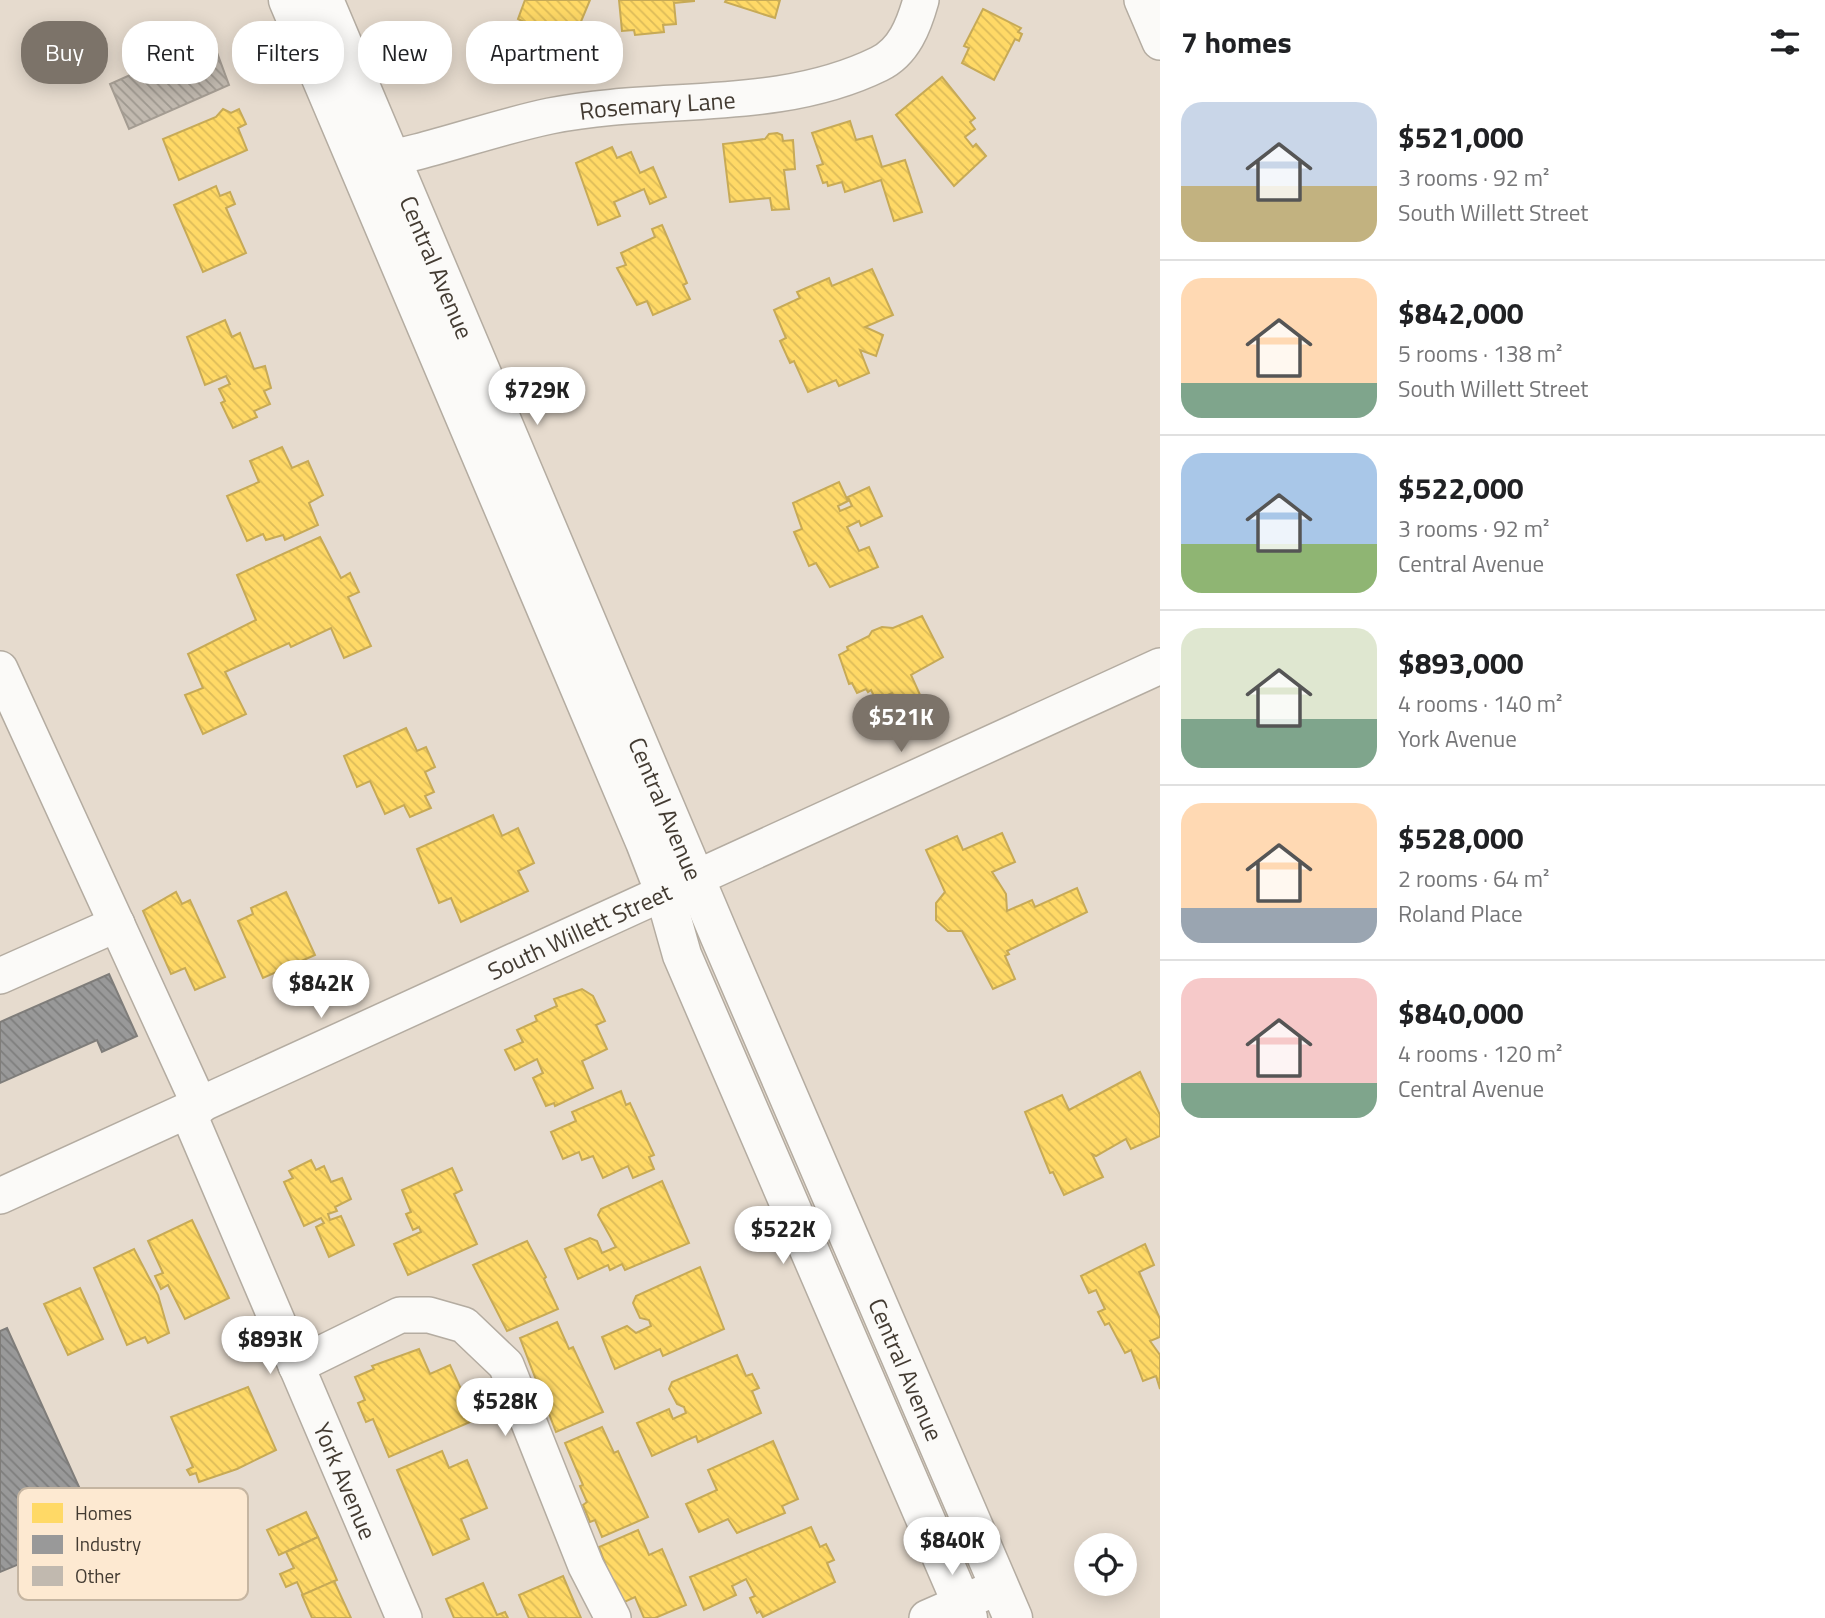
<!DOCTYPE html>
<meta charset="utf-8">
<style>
:root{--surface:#fff;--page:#f2f2f2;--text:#202124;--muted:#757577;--line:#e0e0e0;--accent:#7c7369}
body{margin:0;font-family:"Titillium Web",sans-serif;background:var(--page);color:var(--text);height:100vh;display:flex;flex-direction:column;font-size:26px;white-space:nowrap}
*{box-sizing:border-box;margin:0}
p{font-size:23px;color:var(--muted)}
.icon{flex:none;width:38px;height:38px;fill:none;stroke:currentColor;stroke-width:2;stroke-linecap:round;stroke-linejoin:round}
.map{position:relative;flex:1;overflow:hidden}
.drawer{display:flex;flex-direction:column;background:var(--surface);width:665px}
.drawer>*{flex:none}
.hud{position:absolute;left:21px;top:21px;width:665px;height:63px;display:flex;gap:14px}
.buttons{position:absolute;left:1074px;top:1533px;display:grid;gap:14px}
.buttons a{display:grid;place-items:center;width:63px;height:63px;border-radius:50%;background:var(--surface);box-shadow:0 4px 18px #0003;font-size:35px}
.price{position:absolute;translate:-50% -60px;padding:0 16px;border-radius:24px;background:#fff;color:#222;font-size:23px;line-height:46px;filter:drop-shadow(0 2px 4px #0008)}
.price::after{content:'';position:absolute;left:50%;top:42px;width:21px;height:16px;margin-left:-10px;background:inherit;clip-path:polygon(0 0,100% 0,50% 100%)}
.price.active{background:var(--accent);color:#fff}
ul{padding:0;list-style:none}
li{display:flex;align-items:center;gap:21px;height:175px;padding:0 21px}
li+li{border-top:2px solid var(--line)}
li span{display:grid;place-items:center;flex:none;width:196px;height:140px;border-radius:21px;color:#555}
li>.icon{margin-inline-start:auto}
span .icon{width:84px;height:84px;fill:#fffc;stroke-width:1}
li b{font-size:30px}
h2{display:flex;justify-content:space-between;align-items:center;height:84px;padding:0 21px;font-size:30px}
.chip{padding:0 24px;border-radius:28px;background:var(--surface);box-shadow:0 4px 18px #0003;font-size:24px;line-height:63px}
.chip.active{background:var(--accent);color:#fff}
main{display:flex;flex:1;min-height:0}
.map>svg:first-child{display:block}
.homes{fill:url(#homes-back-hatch);stroke:#c7aa56;stroke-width:2}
.industry{fill:url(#industry-back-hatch);stroke:#7f7d7a;stroke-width:2}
.building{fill:url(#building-back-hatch);stroke:#a49c92;stroke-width:2}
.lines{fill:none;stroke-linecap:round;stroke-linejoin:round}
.minor-casing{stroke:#b4aca1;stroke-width:38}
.major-casing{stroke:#b4aca1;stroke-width:41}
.minor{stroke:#fbfaf8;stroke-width:35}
.major{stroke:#fbfaf8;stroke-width:38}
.labels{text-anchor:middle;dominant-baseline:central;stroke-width:7;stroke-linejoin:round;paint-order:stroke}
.street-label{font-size:24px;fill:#433b32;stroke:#fde9d1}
.key{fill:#fde9d1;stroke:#c5b5a1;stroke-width:2}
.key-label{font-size:19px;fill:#433b32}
</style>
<main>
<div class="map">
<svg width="1160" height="1618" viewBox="0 0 1160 1618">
<defs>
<pattern id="homes-back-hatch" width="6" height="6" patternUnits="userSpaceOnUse" patternTransform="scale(1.75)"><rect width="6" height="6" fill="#ffd966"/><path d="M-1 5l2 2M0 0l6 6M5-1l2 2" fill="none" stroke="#dcbb59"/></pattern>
<pattern id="industry-back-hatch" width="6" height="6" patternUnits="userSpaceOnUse" patternTransform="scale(1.75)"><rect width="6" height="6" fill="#999"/><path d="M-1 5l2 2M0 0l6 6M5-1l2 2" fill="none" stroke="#7e7e7d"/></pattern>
<pattern id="building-back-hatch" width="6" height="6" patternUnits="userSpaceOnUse" patternTransform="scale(1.75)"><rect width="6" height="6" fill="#c1b9af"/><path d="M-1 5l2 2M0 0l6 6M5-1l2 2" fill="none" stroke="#9e988f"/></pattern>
</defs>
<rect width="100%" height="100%" fill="#e6dbce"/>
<g class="homes">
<polygon points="525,0 590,0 572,43 562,44 540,30 538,36 525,31 528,24 518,19"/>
<polygon points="619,0 694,0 694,1 674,3 676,24 663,25 664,32 635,35 634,30 622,31"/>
<polygon points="726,0 780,0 775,18 725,2"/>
<polygon points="983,9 1021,28 1018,32 1022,34 1019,41 1015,39 994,80 962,63 969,48 964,46"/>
<polygon points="942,77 975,118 970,122 975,129 965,137 973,147 976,144 986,156 954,186 896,115"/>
<polygon points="223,109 231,113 239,109 246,124 238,128 247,150 179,180 163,139 216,117"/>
<polygon points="850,121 856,140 872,136 882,167 905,160 922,212 894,221 881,180 845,192 842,182 828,186 827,182 823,183 817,166 823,164 812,133"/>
<polygon points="777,133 782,135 783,141 793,140 795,169 784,170 789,209 772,210 770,198 730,202 723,144 765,139 769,134"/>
<polygon points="612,147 617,158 631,152 640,173 653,167 666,197 650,204 644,189 614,202 620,216 598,225 576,163"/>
<polygon points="216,186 220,196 230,192 235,204 226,208 246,253 203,272 174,205"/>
<polygon points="662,225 687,283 683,285 690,299 653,315 647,301 637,305 617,268 626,265 621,253 655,237 652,229"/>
<polygon points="872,269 893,315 865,327 883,335 876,356 860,350 869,373 839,386 836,380 808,392 794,361 790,363 780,341 786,338 774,310 800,298 797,292 829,278 832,286"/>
<polygon points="225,320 232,337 240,333 254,369 265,366 271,388 264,391 270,404 254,411 257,417 233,428 221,403 225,401 219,389 230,384 226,376 205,385 187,337"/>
<polygon points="282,447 292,468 308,461 323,495 309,503 318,525 285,540 283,535 266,540 263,534 247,541 227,496 259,482 250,461"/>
<polygon points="839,482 848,501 838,506 840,511 852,506 848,497 869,487 882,516 861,526 859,521 847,527 859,551 869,547 878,567 830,587 816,563 809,566 794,532 802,529 793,503"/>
<polygon points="320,537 341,578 350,573 359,592 348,597 371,646 344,658 331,628 291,647 289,643 225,672 246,714 203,734 185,695 203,688 188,654 256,620 237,575"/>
<polygon points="922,616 943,657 911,675 921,697 899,707 892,693 876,700 871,690 868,692 866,689 857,693 852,683 849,684 839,655 848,650 847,647 869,636 872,631 882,627 893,628"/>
<polygon points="406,728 417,751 426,747 435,767 425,772 434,792 425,796 431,808 410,817 404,805 385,814 370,781 357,787 344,756"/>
<polygon points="493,815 502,836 518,828 534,863 518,871 528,891 461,922 451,898 439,903 417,849"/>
<polygon points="1002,833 1015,862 992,872 1006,894 1007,911 1032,900 1035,907 1077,888 1087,912 1007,951 1009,954 1005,956 1015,979 993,989 962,931 948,931 936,920 936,903 945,892 926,850 957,836 963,850"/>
<polygon points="176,892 182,904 190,900 225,977 195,990 185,968 171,974 143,911"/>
<polygon points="286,892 315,955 263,978 238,921 253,914 251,908"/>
<polygon points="582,989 593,996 605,1021 596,1025 607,1049 582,1061 593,1088 555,1106 554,1103 546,1106 533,1078 543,1073 537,1059 515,1070 505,1050 523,1042 517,1030 537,1021 535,1016 557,1006 554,999"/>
<polygon points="1140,1072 1160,1115 1160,1136 1131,1149 1126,1139 1096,1156 1092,1154 1103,1177 1064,1195 1053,1172 1050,1173 1025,1112 1062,1095 1069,1110"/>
<polygon points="621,1091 626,1105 630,1103 654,1155 649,1157 654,1169 633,1178 628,1166 603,1178 593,1156 582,1160 579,1152 563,1159 551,1132 576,1121 572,1112"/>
<polygon points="311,1160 316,1170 324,1166 331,1182 342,1178 351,1199 335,1207 337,1211 328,1214 330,1220 341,1216 354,1245 329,1257 316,1227 324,1223 321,1218 304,1226 284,1182 293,1178 289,1171"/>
<polygon points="452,1168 462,1190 454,1194 477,1244 408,1275 394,1244 421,1232 419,1227 413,1230 406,1214 411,1212 402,1190"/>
<polygon points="662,1181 689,1243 625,1270 622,1264 610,1270 608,1265 578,1279 565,1249 590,1238 597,1241 602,1253 616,1247 598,1215 601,1209"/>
<polygon points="192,1220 229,1298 185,1319 168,1285 161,1289 155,1276 163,1273 148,1241"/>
<polygon points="527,1241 546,1277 544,1279 558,1309 507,1331 473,1265"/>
<polygon points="1145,1244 1154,1265 1139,1272 1160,1319 1160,1337 1150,1341 1160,1355 1160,1389 1156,1376 1143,1381 1131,1350 1125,1353 1109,1323 1105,1325 1098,1312 1105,1309 1096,1290 1089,1293 1081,1276"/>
<polygon points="134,1249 158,1295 169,1333 148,1343 145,1337 127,1345 94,1268"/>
<polygon points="700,1267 724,1329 663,1356 660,1349 615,1369 602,1337 627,1326 636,1333 651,1326 649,1320 640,1318 633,1303 636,1296"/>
<polygon points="80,1288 103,1339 68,1355 44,1304"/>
<polygon points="557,1322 569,1349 573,1347 603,1412 556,1432 520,1338"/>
<polygon points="419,1349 430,1374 450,1365 461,1389 477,1382 491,1413 389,1457 373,1419 366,1422 358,1403 365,1400 355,1377 374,1369 372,1366"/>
<polygon points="737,1355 746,1376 752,1374 759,1388 752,1391 761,1413 698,1442 696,1436 652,1456 637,1423 669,1409 673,1419 686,1413 684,1407 677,1404 669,1389 672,1382"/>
<polygon points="248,1387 276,1450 237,1469 199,1482 196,1473 190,1475 187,1470 193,1467 171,1417"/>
<polygon points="602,1427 614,1453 618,1451 648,1517 602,1537 595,1520 590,1522 583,1505 587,1502 580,1486 583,1485 565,1443"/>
<polygon points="773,1441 798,1499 782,1506 785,1513 737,1533 728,1519 699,1532 686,1504 717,1490 708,1470"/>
<polygon points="442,1451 449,1468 467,1460 487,1508 461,1519 469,1539 433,1555 397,1470"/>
<polygon points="306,1512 318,1537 279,1555 267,1530"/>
<polygon points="811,1527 820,1547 826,1544 834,1560 827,1563 835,1582 763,1617 760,1611 757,1613 750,1598 755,1596 746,1579 732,1586 736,1595 704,1610 690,1577"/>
<polygon points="638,1530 649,1555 662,1549 686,1605 655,1618 644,1618 635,1597 620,1604 599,1547"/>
<polygon points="318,1537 337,1580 303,1595 297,1582 286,1587 280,1574 294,1568 286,1552"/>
<polygon points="563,1576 581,1618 529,1618 519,1595"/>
<polygon points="334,1581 351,1618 312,1618 302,1595"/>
<polygon points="483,1583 497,1615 505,1612 508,1618 454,1618 446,1599"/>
</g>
<g class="industry">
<polygon points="109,974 137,1036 102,1052 97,1040 0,1083 0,1022"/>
<polygon points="7,1328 99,1531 0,1572 0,1331"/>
</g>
<polygon class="building" points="204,42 216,50 229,85 129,129 110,84"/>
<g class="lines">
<defs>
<g id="minor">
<polyline points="1142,0 1160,42"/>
<path id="s1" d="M365,163C428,153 488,129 550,116C658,94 777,114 879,64C904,52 914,25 921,0"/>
<polyline points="0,669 200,1106"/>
<polyline points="0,976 117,924"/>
<path id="s2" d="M188,1112L404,1618"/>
<path id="s3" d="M0,1196L1160,666"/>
<polyline points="296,1366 400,1315 429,1315 464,1325 506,1365 586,1566 613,1618"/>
<polyline points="927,1618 1000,1586"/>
</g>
<g id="major">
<polyline points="288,0 645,842 664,891 682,955 968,1618"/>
<path id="s4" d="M324,0L720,937L1013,1618"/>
</g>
</defs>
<use href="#minor" class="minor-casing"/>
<use href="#major" class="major-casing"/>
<use href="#minor" class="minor"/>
<use href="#major" class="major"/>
</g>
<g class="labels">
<g class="street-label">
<text stroke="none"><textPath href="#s1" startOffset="299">Rosemary Lane</textPath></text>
<text stroke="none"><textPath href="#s4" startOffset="290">Central Avenue</textPath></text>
<text stroke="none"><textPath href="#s4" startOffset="878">Central Avenue</textPath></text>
<text stroke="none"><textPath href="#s3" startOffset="637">South Willett Street</textPath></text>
<text stroke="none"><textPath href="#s4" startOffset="1488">Central Avenue</textPath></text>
<text stroke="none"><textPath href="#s2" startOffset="401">York Avenue</textPath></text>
</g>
</g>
<rect x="18" y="1488" width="230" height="112" rx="10" class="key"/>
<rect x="32" y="1503" width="31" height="20" fill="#ffd966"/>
<rect x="32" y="1535" width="31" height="19" fill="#999"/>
<rect x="32" y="1566" width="31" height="20" fill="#c1b9af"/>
<g class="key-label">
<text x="75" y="1520">Homes</text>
<text x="75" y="1551">Industry</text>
<text x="75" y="1583">Other</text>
</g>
</svg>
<div class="buttons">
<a><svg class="icon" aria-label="locate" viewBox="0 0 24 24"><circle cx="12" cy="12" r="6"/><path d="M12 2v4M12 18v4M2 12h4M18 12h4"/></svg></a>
</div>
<b class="price" style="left:537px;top:427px">$729K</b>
<b class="price active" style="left:901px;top:754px">$521K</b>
<b class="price" style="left:321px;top:1020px">$842K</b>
<b class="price" style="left:783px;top:1266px">$522K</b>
<b class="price" style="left:270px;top:1376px">$893K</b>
<b class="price" style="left:505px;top:1438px">$528K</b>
<b class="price" style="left:952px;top:1577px">$840K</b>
<div class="hud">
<a class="chip active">Buy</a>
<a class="chip">Rent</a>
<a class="chip">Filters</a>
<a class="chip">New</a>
<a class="chip">Apartment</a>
</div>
</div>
<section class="drawer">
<h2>7 homes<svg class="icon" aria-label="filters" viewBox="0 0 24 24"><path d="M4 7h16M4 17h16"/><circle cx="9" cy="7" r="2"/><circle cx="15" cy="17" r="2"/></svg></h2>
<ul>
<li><span style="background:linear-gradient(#c9d6e8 60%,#c2b280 0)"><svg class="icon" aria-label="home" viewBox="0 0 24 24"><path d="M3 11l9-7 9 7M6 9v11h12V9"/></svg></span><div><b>$521,000</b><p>3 rooms · 92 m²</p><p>South Willett Street</p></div></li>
<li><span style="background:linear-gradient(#ffd9b3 75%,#7fa58c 0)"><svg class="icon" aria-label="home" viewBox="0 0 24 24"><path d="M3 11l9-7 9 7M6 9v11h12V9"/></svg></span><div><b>$842,000</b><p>5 rooms · 138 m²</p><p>South Willett Street</p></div></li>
<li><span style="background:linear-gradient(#a9c7e8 65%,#8fb573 0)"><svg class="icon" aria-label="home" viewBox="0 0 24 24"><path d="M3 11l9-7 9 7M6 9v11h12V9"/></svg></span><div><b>$522,000</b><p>3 rooms · 92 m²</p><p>Central Avenue</p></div></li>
<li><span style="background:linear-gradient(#dfe7d0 65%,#7fa58c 0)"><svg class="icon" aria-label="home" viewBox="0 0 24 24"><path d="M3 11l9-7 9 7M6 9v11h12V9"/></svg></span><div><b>$893,000</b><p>4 rooms · 140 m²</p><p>York Avenue</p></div></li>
<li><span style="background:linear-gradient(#ffd9b3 75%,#9aa5b1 0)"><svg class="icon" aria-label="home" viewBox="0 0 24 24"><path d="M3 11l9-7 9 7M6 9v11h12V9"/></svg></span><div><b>$528,000</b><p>2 rooms · 64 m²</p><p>Roland Place</p></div></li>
<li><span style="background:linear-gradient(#f6c9c9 75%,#7fa58c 0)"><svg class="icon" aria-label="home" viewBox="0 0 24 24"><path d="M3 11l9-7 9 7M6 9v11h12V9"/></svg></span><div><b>$840,000</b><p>4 rooms · 120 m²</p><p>Central Avenue</p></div></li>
</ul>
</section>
</main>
